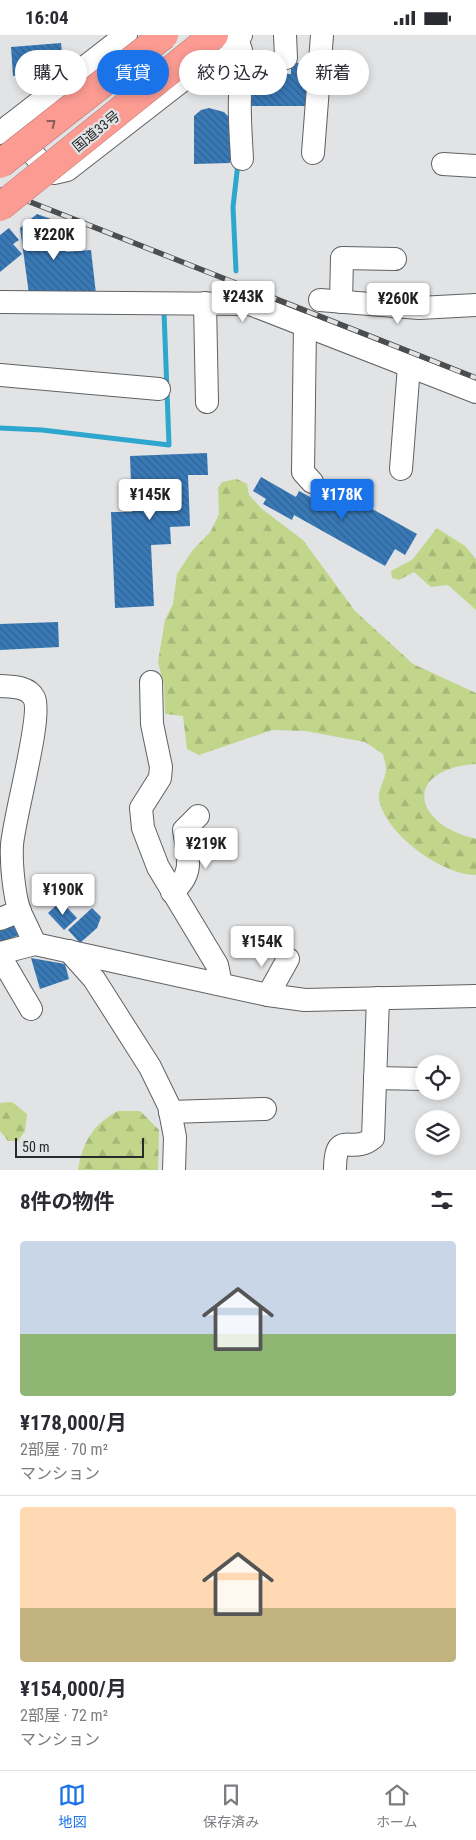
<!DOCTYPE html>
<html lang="ja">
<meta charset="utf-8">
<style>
:root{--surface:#fff;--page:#f7f7f7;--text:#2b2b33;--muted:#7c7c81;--line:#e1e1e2;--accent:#1a73e8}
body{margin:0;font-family:"Roboto Condensed","Noto Sans JP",sans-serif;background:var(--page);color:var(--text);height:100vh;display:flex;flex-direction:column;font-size:19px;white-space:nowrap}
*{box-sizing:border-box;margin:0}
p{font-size:16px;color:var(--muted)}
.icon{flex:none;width:28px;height:28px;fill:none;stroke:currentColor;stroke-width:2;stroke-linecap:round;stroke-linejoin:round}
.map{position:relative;height:1135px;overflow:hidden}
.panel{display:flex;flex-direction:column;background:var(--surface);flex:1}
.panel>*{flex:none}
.hud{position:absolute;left:15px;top:15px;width:446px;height:45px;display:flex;gap:10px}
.fabs{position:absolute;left:415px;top:1020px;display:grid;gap:10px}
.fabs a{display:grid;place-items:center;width:45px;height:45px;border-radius:50%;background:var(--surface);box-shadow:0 2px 8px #0003;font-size:25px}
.scale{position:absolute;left:15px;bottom:12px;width:129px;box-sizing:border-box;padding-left:5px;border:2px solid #28292a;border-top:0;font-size:14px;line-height:18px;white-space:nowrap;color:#28292a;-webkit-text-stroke:4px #e1e3e5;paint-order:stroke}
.price{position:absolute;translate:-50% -42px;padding:0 11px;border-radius:5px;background:#fff;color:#222;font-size:16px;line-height:32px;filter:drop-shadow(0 1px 2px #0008)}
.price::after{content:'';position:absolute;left:50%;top:30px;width:15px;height:11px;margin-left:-8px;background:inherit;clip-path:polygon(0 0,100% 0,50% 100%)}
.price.selected{background:var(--accent);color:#fff}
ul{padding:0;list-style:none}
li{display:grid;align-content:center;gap:10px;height:265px;padding:0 20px}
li+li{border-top:1px solid var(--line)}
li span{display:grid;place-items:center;height:155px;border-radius:5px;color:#555}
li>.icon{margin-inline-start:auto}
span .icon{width:90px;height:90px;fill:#fffc;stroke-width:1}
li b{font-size:21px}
h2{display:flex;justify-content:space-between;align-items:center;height:60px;padding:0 20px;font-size:21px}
.chip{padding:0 18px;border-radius:22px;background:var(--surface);box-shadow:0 2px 8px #0003;font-size:18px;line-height:45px}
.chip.selected{background:var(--accent);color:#fff}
.status{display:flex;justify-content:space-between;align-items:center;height:35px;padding:0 25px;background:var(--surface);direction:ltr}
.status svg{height:14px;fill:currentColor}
.menu{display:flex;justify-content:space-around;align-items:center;height:70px;border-top:1px solid var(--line);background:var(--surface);font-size:14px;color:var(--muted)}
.menu a{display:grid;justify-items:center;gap:2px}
.menu .selected{color:var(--accent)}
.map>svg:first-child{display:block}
.forest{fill:url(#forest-firs)}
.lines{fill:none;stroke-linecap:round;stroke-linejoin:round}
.stream{stroke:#2ea7ce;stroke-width:5}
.building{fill:url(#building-back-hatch)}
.minor-casing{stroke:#5f6163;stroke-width:24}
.minor{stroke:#fff;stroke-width:22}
.rail-casing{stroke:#4c4d4e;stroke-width:5.5}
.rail{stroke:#e1e3e5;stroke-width:4;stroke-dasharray:11;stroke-linecap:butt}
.highway-bridge-casing{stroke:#b2736e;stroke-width:29;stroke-linecap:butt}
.highway-bridge{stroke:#fc9b92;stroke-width:28}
.oneway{stroke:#875c59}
.labels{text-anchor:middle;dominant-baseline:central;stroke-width:4.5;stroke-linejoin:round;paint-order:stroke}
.street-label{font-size:14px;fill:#28292a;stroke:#e1e3e5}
</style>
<div class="status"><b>16:04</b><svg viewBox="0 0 49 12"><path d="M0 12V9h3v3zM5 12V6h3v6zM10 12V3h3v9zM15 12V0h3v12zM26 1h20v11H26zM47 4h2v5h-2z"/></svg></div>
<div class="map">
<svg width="476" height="1135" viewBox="0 0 476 1135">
<defs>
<pattern id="forest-firs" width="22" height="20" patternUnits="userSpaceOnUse" patternTransform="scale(1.25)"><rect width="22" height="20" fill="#c1d68a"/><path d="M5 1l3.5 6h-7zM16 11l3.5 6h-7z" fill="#a6b877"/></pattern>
<pattern id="building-back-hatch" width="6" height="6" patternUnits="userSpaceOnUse" patternTransform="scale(1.25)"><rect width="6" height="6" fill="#3979b6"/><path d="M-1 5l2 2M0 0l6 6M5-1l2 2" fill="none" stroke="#306394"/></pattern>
</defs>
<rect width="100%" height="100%" fill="#e1e3e5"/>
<g class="forest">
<path d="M237,444L247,449L249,460L262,474L303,505L355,576L413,629L476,658V729C403,734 411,789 476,804V840C442,840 385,799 379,764C378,753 386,744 386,734C386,730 384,723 383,719L365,707L305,696L272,695L199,720L187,714L183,681L165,679L164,651L158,627L165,585L173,569L177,539L192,516L211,496L219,479L218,453L222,447Z"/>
<polygon points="437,493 465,511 476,524 476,575 448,550 431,552 414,537 399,545 392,543 391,536 412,525"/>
<polygon points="12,1067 27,1079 25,1096 18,1106 8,1106 0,1096 0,1068"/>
<path d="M118,1076H140L159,1095L158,1135H78C82,1108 93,1089 118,1076Z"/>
</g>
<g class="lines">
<g class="stream">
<polyline points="236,236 233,172 238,128"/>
<polyline points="0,393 42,395 169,410 164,277 166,277"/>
</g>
</g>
<g class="building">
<polygon points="61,8 64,37 13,41 11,12"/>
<polygon points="291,28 309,28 309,71 249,71 249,38 291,39"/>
<polygon points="209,73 224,77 230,83 230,128 194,129 194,81 201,75"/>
<polygon points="37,179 62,188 66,217 91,215 96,259 29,259 20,193"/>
<polygon points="9,193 19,205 13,209 22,219 0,237 0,200"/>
<polygon points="207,418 208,440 188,440 190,491 170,492 171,509 151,510 154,571 115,573 111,477 132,477 130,421"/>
<polygon points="261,442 296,462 299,456 325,470 335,453 417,499 405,520 395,514 385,531 294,480 292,485 263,469 266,464 253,456"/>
<polygon points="58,587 59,612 0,615 0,589"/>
<polygon points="61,866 77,883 64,895 48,878"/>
<polygon points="92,873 101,882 97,893 80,908 68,895"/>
<polygon points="16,885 22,899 0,907 0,891"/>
<polygon points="31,923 65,929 69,944 40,954"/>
</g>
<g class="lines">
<defs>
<g id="minor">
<polyline points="285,0 286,23"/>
<path d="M236,4C248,23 240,41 240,61C239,82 241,103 242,124"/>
<polyline points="10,90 44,132 54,138 67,135 241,0"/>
<polyline points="0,98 126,0"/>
<polyline points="313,118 322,0"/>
<polyline points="443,129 476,131"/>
<polyline points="320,265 419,273 476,270"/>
<polyline points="0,267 250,269 476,357"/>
<polyline points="341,267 342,223 395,224"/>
<polyline points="205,268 207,367"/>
<polyline points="305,290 303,437 312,447"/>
<polyline points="0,340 159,354"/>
<polyline points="401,434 409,331"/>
<polyline points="151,647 152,689 161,732 160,743 141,773 143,793 158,832 217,930 221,949"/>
<path d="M0,651C12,652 28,651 34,663C43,680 14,782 12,810C11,828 14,861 20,877C25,888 30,898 35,909"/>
<path d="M172,857C195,839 188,821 184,795L198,781"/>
<polyline points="0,884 20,876"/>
<polyline points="69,916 94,944 150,1032 169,1071 175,1102 174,1135"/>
<polyline points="0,918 35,909 268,960 305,965 476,961"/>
<polyline points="0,921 31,974"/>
<polyline points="268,960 288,924"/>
<polyline points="375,1043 424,1044"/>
<polyline points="170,1077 265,1074"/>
<path d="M335,1135C335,1092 352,1121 373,1103L378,963"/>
</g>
</defs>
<use href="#minor" class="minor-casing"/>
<use href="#minor" class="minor"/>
<defs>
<polyline id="rail" points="0,155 476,343"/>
</defs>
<use href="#rail" class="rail-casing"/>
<use href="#rail" class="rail"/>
<defs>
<g id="highway-bridge">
<polyline points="0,129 164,0"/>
<polyline points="0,172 214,0"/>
</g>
</defs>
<use href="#highway-bridge" class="highway-bridge-casing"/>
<use href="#highway-bridge" class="highway-bridge"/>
</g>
<defs><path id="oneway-chevron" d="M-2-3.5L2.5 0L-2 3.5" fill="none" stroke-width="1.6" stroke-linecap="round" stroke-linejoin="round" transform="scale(1.25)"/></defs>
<use class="oneway" href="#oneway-chevron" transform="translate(52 88) rotate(-38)"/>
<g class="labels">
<g class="street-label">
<text transform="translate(96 96) rotate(-39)">国道33号</text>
</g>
</g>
</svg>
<div class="fabs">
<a><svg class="icon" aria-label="locate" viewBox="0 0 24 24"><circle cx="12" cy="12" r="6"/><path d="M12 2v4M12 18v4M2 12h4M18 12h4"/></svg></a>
<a><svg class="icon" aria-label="layers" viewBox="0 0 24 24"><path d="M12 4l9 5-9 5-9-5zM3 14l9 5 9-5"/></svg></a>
</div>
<div class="scale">50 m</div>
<b class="price" style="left:54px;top:226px">¥220K</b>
<b class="price" style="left:243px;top:288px">¥243K</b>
<b class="price" style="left:398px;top:290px">¥260K</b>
<b class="price" style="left:150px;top:486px">¥145K</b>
<b class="price selected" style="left:342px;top:486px">¥178K</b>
<b class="price" style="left:206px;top:835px">¥219K</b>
<b class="price" style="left:63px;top:881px">¥190K</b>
<b class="price" style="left:262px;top:933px">¥154K</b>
<div class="hud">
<a class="chip">購入</a>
<a class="chip selected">賃貸</a>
<a class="chip">絞り込み</a>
<a class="chip">新着</a>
</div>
</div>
<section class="panel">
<h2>8件の物件<svg class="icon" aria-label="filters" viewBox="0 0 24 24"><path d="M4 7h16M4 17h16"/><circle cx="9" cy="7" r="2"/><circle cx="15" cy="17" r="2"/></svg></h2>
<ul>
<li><span style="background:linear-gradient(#c9d6e8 60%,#8fb573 0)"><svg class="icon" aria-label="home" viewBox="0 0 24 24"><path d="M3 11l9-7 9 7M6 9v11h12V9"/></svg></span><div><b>¥178,000/月</b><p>2部屋 · 70 m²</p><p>マンション</p></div></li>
<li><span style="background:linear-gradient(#ffd9b3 65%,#c2b280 0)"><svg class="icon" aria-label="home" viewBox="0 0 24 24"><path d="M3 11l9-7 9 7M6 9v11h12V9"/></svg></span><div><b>¥154,000/月</b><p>2部屋 · 72 m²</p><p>マンション</p></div></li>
</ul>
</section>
<nav class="menu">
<a class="selected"><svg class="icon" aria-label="map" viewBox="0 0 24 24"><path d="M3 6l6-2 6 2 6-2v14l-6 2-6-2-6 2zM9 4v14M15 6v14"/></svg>地図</a>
<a><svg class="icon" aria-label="saved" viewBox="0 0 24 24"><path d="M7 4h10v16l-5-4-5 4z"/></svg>保存済み</a>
<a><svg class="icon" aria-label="home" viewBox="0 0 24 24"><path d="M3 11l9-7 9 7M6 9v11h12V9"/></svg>ホーム</a>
</nav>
